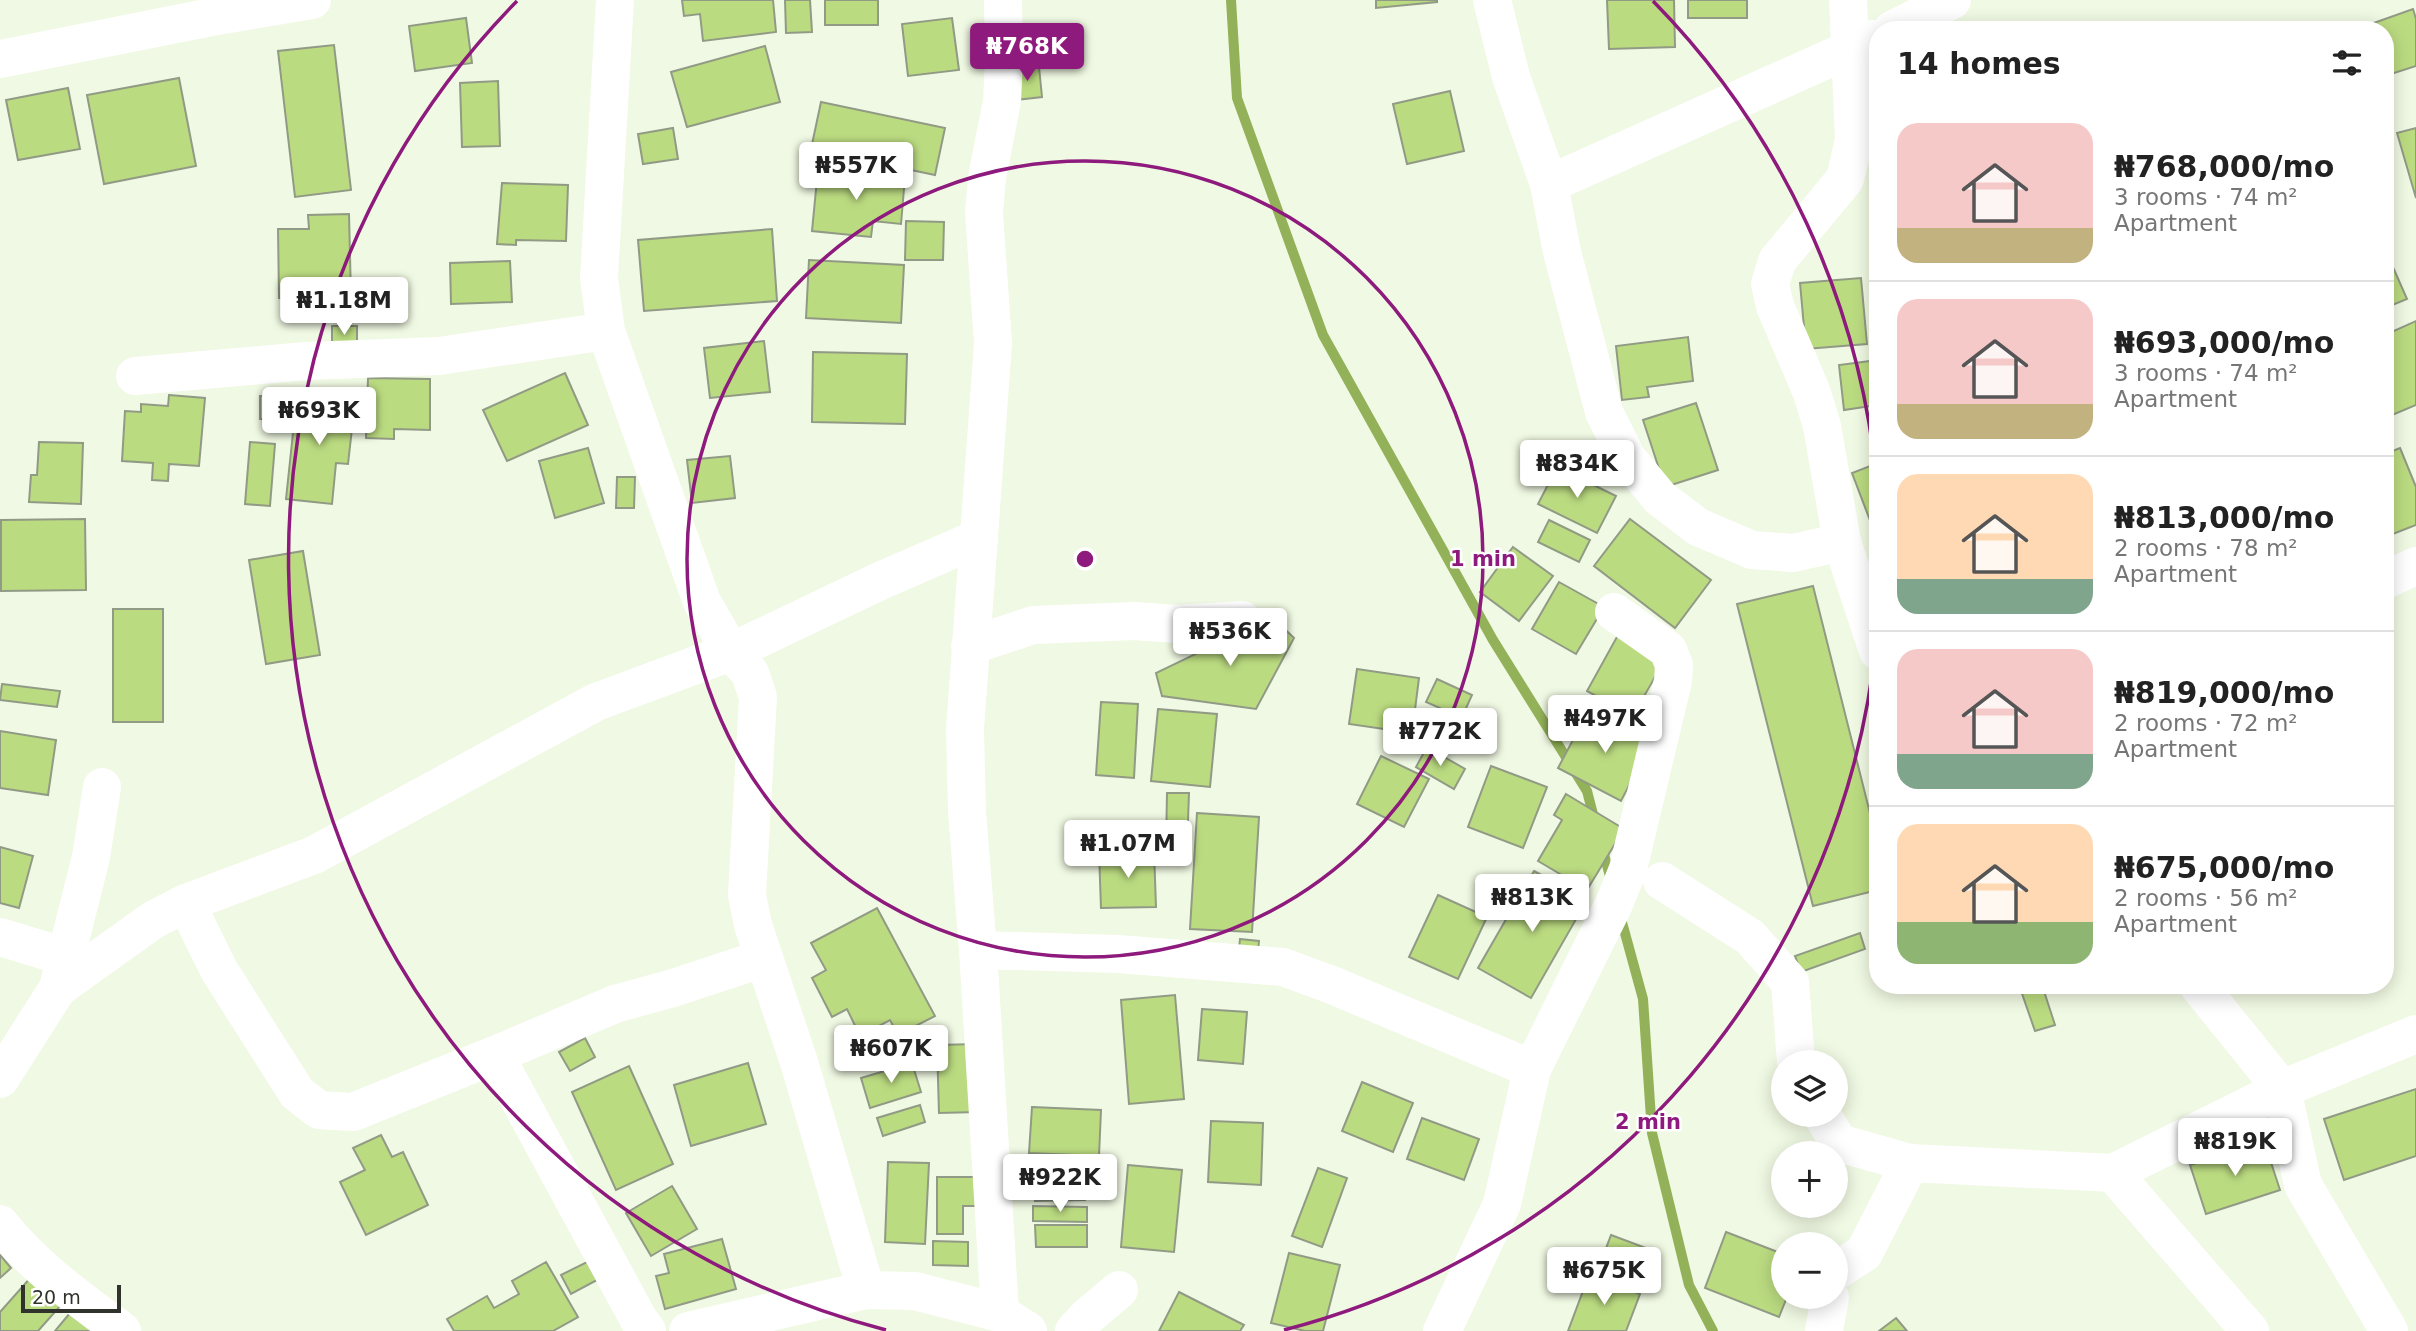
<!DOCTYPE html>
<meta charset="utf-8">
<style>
:root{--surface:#fff;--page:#f2f2f2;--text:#222;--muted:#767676;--line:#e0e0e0;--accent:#8d1a7c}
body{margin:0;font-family:"DejaVu Sans",sans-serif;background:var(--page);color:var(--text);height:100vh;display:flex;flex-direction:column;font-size:26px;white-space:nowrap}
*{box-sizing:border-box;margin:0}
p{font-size:23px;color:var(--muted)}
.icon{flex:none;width:38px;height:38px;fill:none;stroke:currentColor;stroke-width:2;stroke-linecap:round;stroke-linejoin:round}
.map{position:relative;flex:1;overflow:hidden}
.panel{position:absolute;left:1869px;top:21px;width:525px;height:973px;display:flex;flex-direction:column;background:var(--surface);border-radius:28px;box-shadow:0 4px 18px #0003}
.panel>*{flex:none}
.tools{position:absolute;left:1771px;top:1050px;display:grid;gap:14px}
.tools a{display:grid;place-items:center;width:77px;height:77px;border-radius:50%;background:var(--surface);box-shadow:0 4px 18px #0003;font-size:35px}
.scale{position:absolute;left:21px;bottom:18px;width:100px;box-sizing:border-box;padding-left:7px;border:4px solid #30332b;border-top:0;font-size:19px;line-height:24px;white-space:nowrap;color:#30332b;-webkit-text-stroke:5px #fff;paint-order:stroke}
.price{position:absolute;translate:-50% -60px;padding:0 16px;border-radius:7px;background:#fff;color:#222;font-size:23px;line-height:46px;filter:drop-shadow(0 2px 4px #0008)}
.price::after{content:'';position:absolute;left:50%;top:42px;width:21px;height:16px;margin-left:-10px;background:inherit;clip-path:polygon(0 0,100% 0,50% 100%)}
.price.on{background:var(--accent);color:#fff}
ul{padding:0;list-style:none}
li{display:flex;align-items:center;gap:21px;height:175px;padding:0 28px}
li+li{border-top:2px solid var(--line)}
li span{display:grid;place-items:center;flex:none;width:196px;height:140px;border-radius:21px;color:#555}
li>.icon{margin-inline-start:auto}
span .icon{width:84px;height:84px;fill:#fffc;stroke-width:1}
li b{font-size:30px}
h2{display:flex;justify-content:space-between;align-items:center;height:84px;padding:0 28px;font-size:30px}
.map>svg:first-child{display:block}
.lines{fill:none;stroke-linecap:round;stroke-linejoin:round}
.stream{stroke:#92b158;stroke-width:10}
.building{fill:#bbdb81;stroke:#919a85;stroke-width:2}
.street{stroke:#fff;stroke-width:38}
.ring{fill:none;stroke:#8d1a7c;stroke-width:3.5}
.centre{fill:#8d1a7c;stroke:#fff;stroke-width:3.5}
.ring-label{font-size:21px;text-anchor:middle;font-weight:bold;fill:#8d1a7c;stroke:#fff;stroke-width:5;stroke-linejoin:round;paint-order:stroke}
</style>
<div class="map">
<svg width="2416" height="1331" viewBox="0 0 2416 1331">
<rect width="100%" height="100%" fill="#f0f9e3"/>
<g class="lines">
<g class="stream">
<polyline points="1231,0 1237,98 1323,335 1493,640 1587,791 1595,822"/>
<polyline points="1602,847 1611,880"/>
<polyline points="1620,915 1643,999 1652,1133 1689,1285 1713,1331"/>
</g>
</g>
<g class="building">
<polygon points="682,0 773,0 776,32 703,41 700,14 684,16"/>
<polygon points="785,0 810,0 812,32 786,33"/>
<rect x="825" y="0" width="53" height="25"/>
<polygon points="1376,0 1437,0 1437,2 1376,8"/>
<polygon points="1607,0 1674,0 1675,47 1609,49"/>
<rect x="1688" y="0" width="59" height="18"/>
<polygon points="2413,9 2416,19 2416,66 2385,76 2385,30 2354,30"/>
<polygon points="466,18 472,63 415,71 409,26"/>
<polygon points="952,18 959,70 908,76 902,24"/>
<polygon points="334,45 351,190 295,197 278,51"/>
<polygon points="765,46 780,102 687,127 671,72"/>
<polygon points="1039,67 1042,97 1016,100 1013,69"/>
<polygon points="179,78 196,166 104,184 87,95"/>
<polygon points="498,81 500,146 462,147 460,83"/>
<polygon points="68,88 80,149 18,160 6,100"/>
<polygon points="1450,91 1464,151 1407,164 1393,104"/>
<polygon points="821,102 945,128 935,175 811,149"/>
<polygon points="673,128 678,159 643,164 638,134"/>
<polygon points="2416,128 2416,198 2397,133"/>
<polygon points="818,169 905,177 901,224 873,221 871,237 812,231"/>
<polygon points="502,183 568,185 566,241 516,240 516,245 497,244"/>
<polygon points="349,214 351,297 325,298 325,306 286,307 286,298 279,298 278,229 309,229 308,215"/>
<polygon points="906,221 944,222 943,260 905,260"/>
<polygon points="772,229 777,301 644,311 638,240"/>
<polygon points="2385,249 2407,299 2385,308"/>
<polygon points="809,260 904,265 901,323 806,318"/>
<polygon points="510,261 512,302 451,304 450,263"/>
<polygon points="1861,278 1867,344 1806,349 1800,283"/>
<polygon points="2416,321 2416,405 2385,418 2385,335"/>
<rect x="332" y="326" width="25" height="22"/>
<polygon points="1688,337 1693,381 1647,387 1649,397 1622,400 1616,346"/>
<polygon points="764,341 770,392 710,398 704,348"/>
<polygon points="813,352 907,354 905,424 812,422"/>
<polygon points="1878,360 1878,405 1844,410 1839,365"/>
<polygon points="565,373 588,425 507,461 483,410"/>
<polygon points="368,378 430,379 430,430 394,429 394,439 366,438"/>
<polygon points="169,395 205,398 199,466 169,464 168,481 152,480 153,463 122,461 125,411 141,412 141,404 168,406"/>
<polygon points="297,395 355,402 348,464 336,463 332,504 286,499"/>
<rect x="260" y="396" width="20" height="23"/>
<polygon points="1696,403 1718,470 1665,487 1643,420"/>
<polygon points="39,442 83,443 81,504 29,502 31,475 37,475"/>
<polygon points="250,442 275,444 270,506 245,504"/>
<polygon points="588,448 604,503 555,518 539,461"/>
<polygon points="2400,448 2416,487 2416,525 2385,537 2385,454"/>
<polygon points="730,456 735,498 692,503 687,460"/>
<polygon points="1878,463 1878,520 1871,523 1852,473"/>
<polygon points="1557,467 1616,496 1597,533 1538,504"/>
<polygon points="617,477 635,477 634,508 616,508"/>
<polygon points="85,519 86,590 1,591 1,520"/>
<polygon points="1630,519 1711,580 1675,628 1594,566"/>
<polygon points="1549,520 1590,540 1579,562 1538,542"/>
<polygon points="1513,547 1553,576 1519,621 1480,592"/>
<polygon points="303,551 320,655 266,664 249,560"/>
<polygon points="1559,582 1604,607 1576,654 1532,629"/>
<polygon points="1813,586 1878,845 1878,890 1813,906 1737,604"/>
<rect x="113" y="609" width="50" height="113"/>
<polygon points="1272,617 1294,638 1256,709 1162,696 1156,673"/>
<polygon points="1618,635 1664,661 1633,716 1587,691"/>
<polygon points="1357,669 1419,678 1412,733 1349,724"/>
<polygon points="1437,679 1472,695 1450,744 1427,734 1440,708 1426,702"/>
<polygon points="2,684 60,691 57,707 0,700"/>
<polygon points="1101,702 1138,704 1134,778 1096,775"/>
<polygon points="1590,708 1652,741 1621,801 1558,768"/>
<polygon points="1158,709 1217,714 1210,787 1151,781"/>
<polygon points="0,731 56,740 48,795 0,788"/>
<polygon points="1427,747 1465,769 1454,789 1416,767"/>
<polygon points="1381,756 1429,779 1404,827 1357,804"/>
<polygon points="1491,766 1547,787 1523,848 1468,827"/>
<polygon points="1167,793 1189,793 1187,847 1166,846"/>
<polygon points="1566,794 1624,829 1587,890 1538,861 1562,820 1554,815"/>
<polygon points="1197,813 1259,817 1252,932 1190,929"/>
<polygon points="0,847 33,856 19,908 0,903"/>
<polygon points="1154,851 1156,907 1101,908 1099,852"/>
<polygon points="1534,871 1587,900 1531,998 1478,968"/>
<polygon points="1438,895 1487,917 1458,979 1409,957"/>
<polygon points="877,908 935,1016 898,1035 890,1020 860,1036 847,1009 832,1017 812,978 826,970 811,943"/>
<polygon points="1860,933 1865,949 1801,972 1795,956"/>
<polygon points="1240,939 1259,941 1257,960 1238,958"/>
<polygon points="2019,985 2042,985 2055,1025 2035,1031"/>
<polygon points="1175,995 1184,1099 1129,1104 1121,1000"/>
<polygon points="1202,1009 1247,1012 1243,1064 1198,1060"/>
<polygon points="585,1038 595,1057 570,1071 559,1052"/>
<polygon points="977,1044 978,1112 939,1113 937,1045"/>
<polygon points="748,1063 766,1124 691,1146 674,1085"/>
<polygon points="912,1063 921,1092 870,1108 861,1078"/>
<polygon points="629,1066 673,1164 616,1190 572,1092"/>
<polygon points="1362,1082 1413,1103 1393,1152 1342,1131"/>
<polygon points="2416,1089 2416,1156 2344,1180 2324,1119"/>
<polygon points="920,1105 925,1122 883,1136 877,1118"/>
<polygon points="1032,1107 1101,1110 1099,1156 1029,1153"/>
<polygon points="1422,1118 1479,1139 1464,1180 1407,1159"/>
<polygon points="1211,1121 1263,1123 1261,1185 1208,1182"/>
<polygon points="381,1135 392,1157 403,1152 428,1205 366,1235 340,1182 365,1170 353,1148"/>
<polygon points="2264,1141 2280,1190 2206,1214 2190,1165"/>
<polygon points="888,1162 929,1163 925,1244 885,1242"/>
<polygon points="1128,1165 1182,1170 1174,1252 1121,1247"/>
<polygon points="1318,1168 1347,1178 1322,1247 1292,1236"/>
<polygon points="937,1177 991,1177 991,1206 963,1206 963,1234 937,1234"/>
<polygon points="1085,1177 1085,1200 1035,1201 1034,1179"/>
<polygon points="672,1186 697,1229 651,1256 626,1213"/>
<polygon points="1033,1206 1087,1207 1087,1222 1033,1221"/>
<polygon points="1035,1225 1087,1225 1087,1247 1036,1247"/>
<polygon points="1726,1232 1783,1254 1783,1297 1787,1297 1779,1317 1705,1288"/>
<polygon points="1611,1235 1654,1251 1644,1275 1602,1259"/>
<polygon points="722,1239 736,1289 665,1309 656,1276 669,1273 664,1254"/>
<polygon points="933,1241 968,1242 968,1266 933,1265"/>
<polygon points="1289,1253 1340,1265 1323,1331 1305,1331 1271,1323"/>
<polygon points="0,1255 11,1268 0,1278"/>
<polygon points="546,1262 578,1317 553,1331 454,1331 447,1319 487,1296 494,1308 519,1294 512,1281"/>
<polygon points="587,1262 597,1280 571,1294 561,1275"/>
<polygon points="1589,1275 1640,1294 1626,1331 1568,1331"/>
<polygon points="32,1276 62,1304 38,1331 0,1331 0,1312"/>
<polygon points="1179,1292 1244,1325 1240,1331 1159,1331"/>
<polygon points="70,1313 92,1331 55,1331"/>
<polygon points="1896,1318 1907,1331 1879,1331"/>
</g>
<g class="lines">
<g class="street">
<polyline points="615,0 599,278 606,331 702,602 731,652 750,673 758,697 747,895 753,925 799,1062 866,1290"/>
<polyline points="1492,0 1511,77 1549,184 1562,252 1604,412 1627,458 1660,498 1698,527 1752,550 1793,553 1842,542"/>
<polyline points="1848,0 1854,140 1845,179 1777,261 1770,284 1775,306 1812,393 1822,426 1842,542 1878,651"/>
<polyline points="1892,30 1952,0"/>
<polyline points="0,59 211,17 312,0"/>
<polyline points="1549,184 1873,39"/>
<polyline points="135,376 306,361 439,356 606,331"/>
<polyline points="2385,580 2416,566"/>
<polyline points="970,646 1033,625 1135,621 1176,624 1242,620"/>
<polyline points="1662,881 1750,937 1790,982 1796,1062"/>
<polyline points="186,903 314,855 596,702 731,652 880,581 979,538"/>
<polyline points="0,937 66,957"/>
<polyline points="978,950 1118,954 1283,967 1332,985 1532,1069"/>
<polyline points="2198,985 2282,1089 2303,1185 2389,1331"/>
<polyline points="58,988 153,920 186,903 219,970 297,1093 319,1110 353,1112 495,1055 615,1004 673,988 764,958"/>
<polyline points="495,1055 639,1320 647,1331"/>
<polyline points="0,1079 58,988 91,857 102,787"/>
<polyline points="1822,1115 1839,1143 1910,1163"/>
<polyline points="2113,1173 2250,1331"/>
<path d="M0,1224C34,1267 78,1298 122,1331"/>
<polyline points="1836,1271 1864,1253 1910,1163 2113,1173 2282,1089 2416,1034"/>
<polyline points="1000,1313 978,950 967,811 965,729 993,343 984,213 987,178 1002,101 1004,59 1003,0"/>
<polyline points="688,1331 866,1290 915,1291 1000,1313 1028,1331"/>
<polyline points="1074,1331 1088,1316 1119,1290"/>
<polyline points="1442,1331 1502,1204 1532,1069 1614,904 1628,869 1673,681 1674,665 1668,650 1614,612"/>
<polyline points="1824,1331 1830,1297"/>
</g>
</g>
<g class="ring">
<circle cx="1085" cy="559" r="398"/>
<path d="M1877 635A796 796 0 0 1 1284 1330M886 1330A796 796 0 0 1 517 1M1653 1A796 796 0 0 1 1877 483"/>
</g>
<circle cx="1085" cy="559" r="10" class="centre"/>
<g class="ring-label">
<text x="1483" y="566">1 min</text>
<text x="1648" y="1129">2 min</text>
</g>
</svg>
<div class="tools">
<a><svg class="icon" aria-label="layers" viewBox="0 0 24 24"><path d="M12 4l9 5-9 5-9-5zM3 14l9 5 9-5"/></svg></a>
<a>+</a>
<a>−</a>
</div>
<div class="scale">20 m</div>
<b class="price on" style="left:1027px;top:83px">₦768K</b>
<b class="price" style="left:856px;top:202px">₦557K</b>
<b class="price" style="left:344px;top:337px">₦1.18M</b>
<b class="price" style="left:319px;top:447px">₦693K</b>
<b class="price" style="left:1577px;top:500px">₦834K</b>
<b class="price" style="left:1230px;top:668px">₦536K</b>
<b class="price" style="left:1605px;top:755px">₦497K</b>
<b class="price" style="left:1440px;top:768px">₦772K</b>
<b class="price" style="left:1128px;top:880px">₦1.07M</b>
<b class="price" style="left:1532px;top:934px">₦813K</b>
<b class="price" style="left:891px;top:1085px">₦607K</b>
<b class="price" style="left:2235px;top:1178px">₦819K</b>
<b class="price" style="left:1060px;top:1214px">₦922K</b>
<b class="price" style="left:1604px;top:1307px">₦675K</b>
<section class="panel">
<h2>14 homes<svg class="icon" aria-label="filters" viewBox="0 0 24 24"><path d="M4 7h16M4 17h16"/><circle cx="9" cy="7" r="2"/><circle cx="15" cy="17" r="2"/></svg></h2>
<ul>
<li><span style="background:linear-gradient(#f6c9c9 75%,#c2b280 0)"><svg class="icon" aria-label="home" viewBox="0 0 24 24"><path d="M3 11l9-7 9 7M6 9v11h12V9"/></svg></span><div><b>₦768,000/mo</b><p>3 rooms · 74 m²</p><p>Apartment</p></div></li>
<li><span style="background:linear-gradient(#f6c9c9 75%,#c2b280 0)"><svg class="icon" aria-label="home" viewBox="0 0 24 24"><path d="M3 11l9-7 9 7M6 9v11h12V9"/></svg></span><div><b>₦693,000/mo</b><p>3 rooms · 74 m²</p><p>Apartment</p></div></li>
<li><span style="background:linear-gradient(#ffd9b3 75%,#7fa58c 0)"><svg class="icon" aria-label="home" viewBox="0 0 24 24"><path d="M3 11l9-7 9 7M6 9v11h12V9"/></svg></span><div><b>₦813,000/mo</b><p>2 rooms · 78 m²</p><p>Apartment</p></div></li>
<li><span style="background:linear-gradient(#f6c9c9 75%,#7fa58c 0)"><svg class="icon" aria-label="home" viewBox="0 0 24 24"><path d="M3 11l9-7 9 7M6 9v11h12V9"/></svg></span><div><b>₦819,000/mo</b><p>2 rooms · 72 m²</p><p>Apartment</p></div></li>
<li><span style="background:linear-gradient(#ffd9b3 70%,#8fb573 0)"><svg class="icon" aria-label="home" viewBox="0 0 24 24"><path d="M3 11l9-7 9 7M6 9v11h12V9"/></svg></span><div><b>₦675,000/mo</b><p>2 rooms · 56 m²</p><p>Apartment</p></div></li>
</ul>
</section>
</div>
